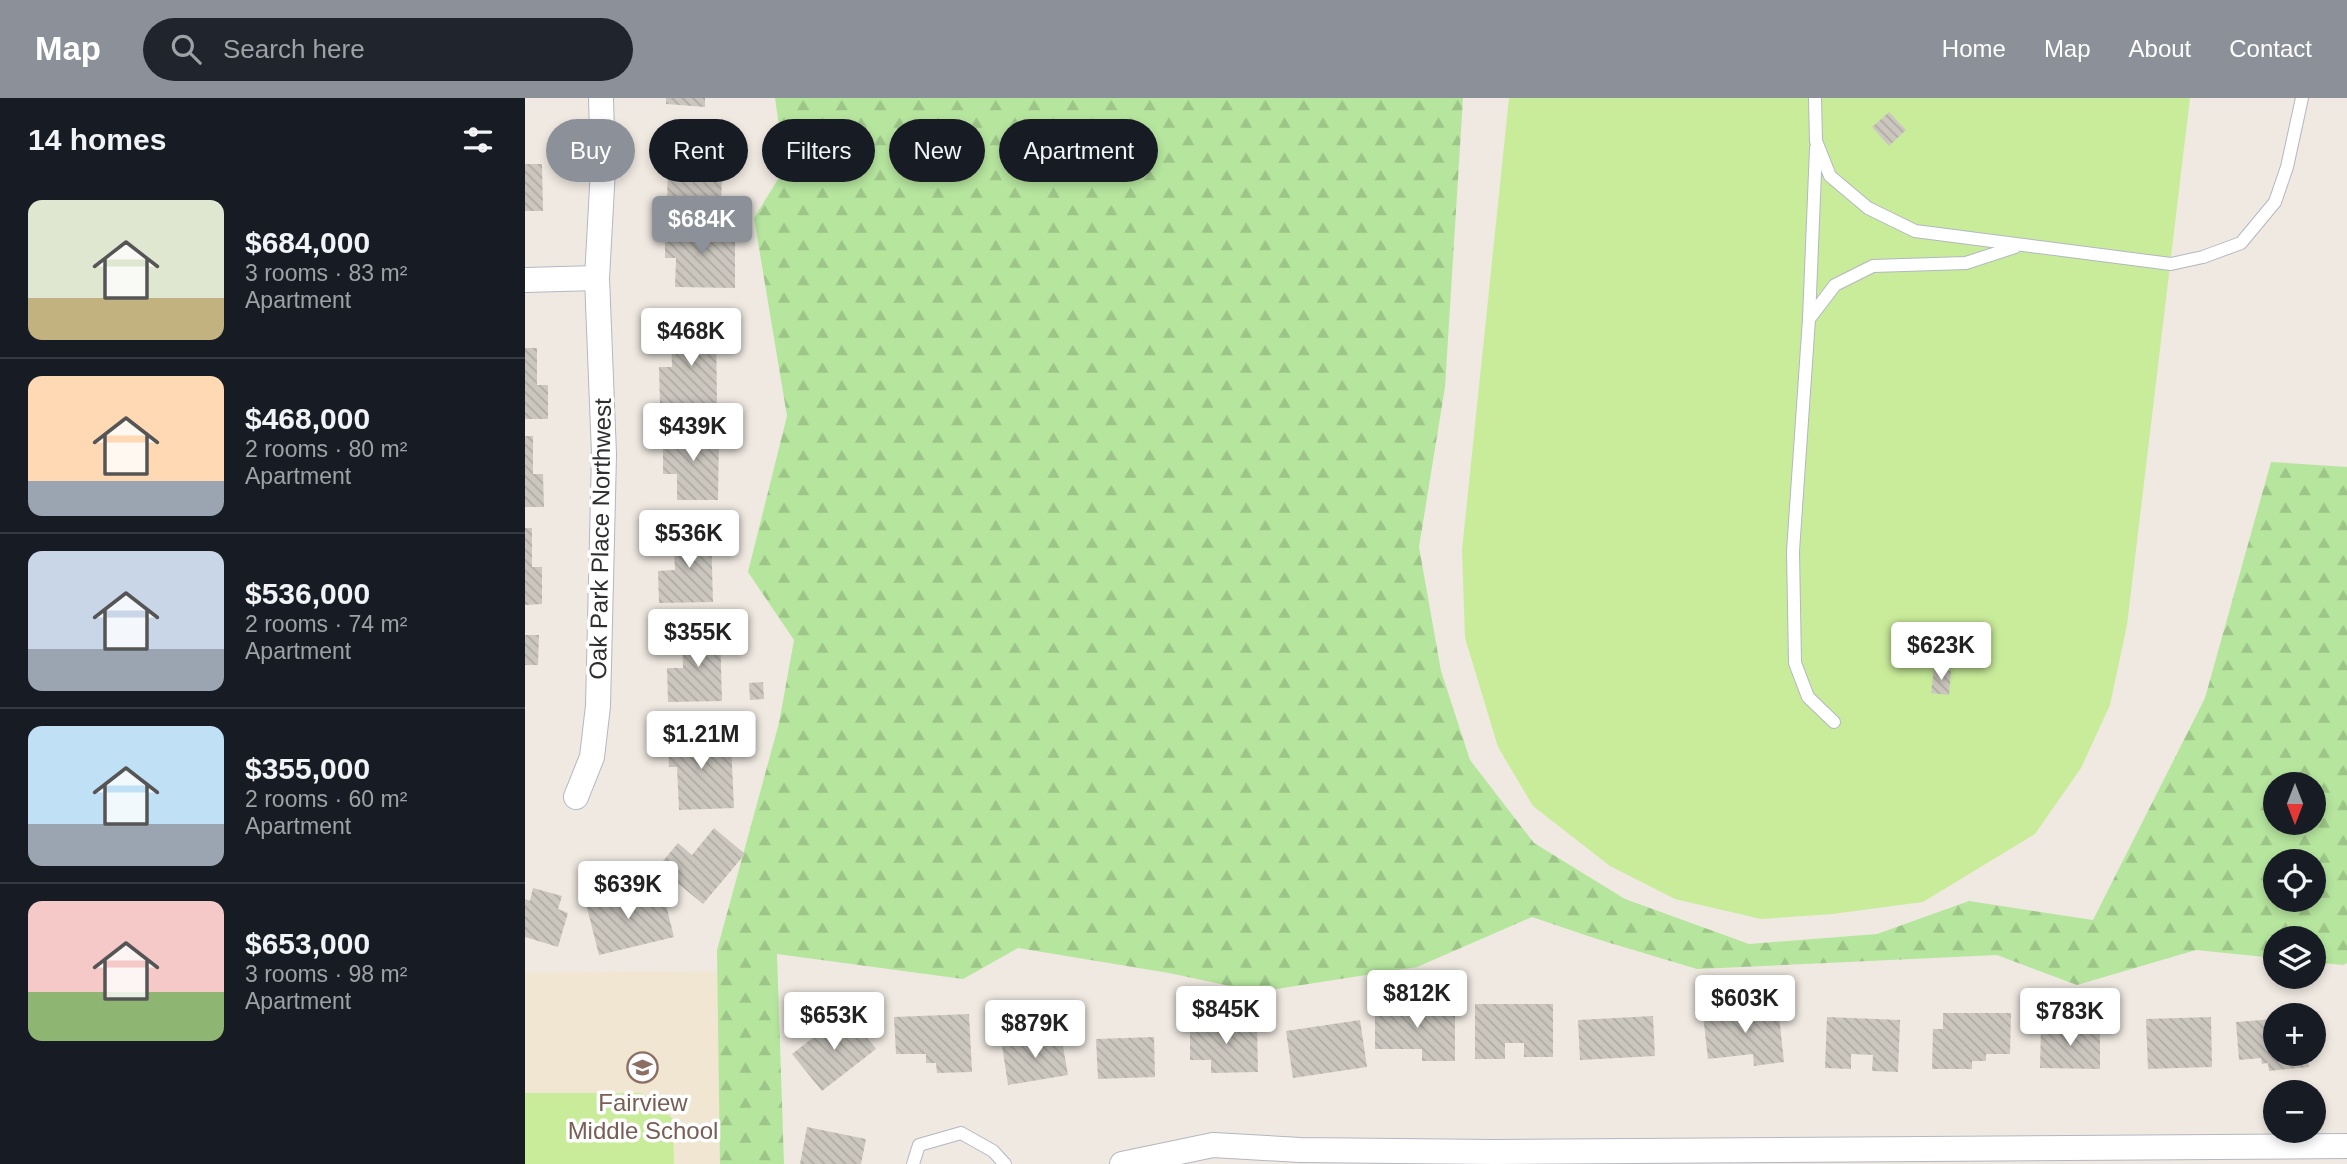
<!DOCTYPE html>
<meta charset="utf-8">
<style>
:root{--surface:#171b24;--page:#20242c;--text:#f1f3f6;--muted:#9ea1a6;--line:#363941;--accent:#8c9099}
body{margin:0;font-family:Arial,sans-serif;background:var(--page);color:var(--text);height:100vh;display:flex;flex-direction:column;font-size:26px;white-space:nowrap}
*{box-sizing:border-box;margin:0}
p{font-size:23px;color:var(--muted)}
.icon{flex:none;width:38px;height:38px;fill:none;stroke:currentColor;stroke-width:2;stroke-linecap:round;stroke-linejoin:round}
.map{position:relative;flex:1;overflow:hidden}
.side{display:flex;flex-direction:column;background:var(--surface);width:525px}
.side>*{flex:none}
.top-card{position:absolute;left:21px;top:21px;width:665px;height:63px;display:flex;gap:14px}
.needle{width:46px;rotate:180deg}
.tools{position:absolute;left:1738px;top:674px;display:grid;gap:14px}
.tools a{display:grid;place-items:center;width:63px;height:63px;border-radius:50%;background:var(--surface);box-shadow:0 4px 10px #0003;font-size:35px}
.price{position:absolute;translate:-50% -60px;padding:0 16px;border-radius:7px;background:#fff;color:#222;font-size:23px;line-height:46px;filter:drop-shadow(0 2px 4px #0008)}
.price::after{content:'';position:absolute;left:50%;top:42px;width:21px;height:16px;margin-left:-10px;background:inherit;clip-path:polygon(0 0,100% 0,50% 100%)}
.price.active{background:var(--accent);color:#fff}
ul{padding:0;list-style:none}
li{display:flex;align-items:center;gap:21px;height:175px;padding:0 28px}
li+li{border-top:2px solid var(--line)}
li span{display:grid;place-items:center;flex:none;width:196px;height:140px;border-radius:14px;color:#555}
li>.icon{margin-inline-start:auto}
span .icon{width:84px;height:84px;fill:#fffc;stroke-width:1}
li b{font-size:30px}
h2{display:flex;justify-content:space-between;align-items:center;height:84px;padding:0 28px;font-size:30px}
.chip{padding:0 24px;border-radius:32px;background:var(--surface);box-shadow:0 4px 10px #0003;font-size:24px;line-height:63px}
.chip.active{background:var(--accent);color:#fff}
header{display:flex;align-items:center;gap:42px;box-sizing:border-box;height:98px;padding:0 35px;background:var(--accent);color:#fff}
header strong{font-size:33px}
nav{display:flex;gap:38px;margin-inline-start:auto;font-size:24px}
.search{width:490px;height:63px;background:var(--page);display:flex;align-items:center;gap:18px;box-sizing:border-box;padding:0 24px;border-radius:38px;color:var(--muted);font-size:26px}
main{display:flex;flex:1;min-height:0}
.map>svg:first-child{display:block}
.education{fill:#f0e6d1}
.forest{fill:url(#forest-firs);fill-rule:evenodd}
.pitch{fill:#c9ec9a}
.building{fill:url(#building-back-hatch)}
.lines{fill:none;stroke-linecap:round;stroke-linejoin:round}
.lane-casing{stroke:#b4b7c1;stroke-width:14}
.street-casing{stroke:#b4b7c1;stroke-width:26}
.lane{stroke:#fff;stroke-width:12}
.street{stroke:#fff;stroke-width:24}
.labels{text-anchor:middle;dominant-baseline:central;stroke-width:7;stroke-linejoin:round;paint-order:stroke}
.street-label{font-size:24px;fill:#2e2e2e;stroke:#fff}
.education-label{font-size:24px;fill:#785e54;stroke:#fff}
</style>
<header>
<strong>Map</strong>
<div class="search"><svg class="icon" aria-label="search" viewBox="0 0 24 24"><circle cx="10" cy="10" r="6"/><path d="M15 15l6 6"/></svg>Search here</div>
<nav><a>Home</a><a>Map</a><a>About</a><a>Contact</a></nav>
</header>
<main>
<section class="side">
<h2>14 homes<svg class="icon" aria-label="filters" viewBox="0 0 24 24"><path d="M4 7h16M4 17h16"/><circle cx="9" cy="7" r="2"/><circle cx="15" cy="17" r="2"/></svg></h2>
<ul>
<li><span style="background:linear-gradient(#dfe7d0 70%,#c2b280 0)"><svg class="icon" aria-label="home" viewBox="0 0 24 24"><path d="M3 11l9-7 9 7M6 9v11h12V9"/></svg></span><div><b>$684,000</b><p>3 rooms · 83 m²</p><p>Apartment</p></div></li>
<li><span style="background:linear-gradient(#ffd9b3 75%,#9aa5b1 0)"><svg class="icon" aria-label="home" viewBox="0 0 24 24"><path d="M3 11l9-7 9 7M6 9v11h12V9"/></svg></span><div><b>$468,000</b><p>2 rooms · 80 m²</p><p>Apartment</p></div></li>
<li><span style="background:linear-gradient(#c9d6e8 70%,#9aa5b1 0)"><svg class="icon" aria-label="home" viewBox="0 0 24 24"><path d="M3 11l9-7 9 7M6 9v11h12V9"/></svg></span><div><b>$536,000</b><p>2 rooms · 74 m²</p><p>Apartment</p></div></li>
<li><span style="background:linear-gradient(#bfe0f5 70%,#9aa5b1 0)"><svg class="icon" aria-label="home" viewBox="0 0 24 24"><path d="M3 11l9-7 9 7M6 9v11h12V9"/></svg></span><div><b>$355,000</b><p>2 rooms · 60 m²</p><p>Apartment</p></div></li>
<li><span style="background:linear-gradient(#f6c9c9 65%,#8fb573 0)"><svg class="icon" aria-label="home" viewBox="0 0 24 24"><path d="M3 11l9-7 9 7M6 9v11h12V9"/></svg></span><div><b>$653,000</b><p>3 rooms · 98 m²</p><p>Apartment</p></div></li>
</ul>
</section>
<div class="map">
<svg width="1822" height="1066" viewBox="0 0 1822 1066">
<defs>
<pattern id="forest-firs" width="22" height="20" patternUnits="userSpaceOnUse" patternTransform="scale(1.75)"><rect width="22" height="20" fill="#b6e59e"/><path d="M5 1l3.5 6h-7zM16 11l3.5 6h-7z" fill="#9dc588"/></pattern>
<pattern id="building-back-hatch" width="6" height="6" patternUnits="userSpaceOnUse" patternTransform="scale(1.75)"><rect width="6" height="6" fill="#cbc7bf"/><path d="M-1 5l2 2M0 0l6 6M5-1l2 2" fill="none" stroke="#afaba4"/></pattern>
</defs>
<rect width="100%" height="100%" fill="#efe9e1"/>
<polygon class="education" points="235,873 236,1066 0,1066 0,875"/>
<path class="forest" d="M250,0H938L920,289L894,449L916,573L945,662L1009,745L1100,801L1224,846L1352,836L1444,803L1568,822L1680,600L1746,364L1822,369V865L1818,867L1789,864L1788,840H1750V860L1671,852L1552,887L1472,857L1172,871L1075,842L1007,819L892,869L733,894L644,875L493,850L438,881L252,856L259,1066H195L192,852L254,625L269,542L223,474L262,318L229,120L260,70ZM1750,686H1788V724H1750ZM1750,763H1788V802H1750Z"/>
<g class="pitch">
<polygon points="984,0 1665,0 1602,527 1585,607 1556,670 1510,736 1398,804 1307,816 1236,821 1150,801 1085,768 1008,708 973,649 940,540 937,452"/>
<polygon points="0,995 117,995 148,1021 149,1066 0,1066"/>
</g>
<g class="building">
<polygon points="141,0 180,0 180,9 141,6"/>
<polygon points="1364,14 1381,32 1364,48 1347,29"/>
<polygon points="158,30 199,31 196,104 142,102 143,68 156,68"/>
<polygon points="0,66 17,66 18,113 0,113"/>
<polygon points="140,128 210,128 210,190 150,189 151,160 140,160"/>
<polygon points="191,228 192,306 135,307 134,269 147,269 146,229"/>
<polygon points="0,250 12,250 12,287 23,287 23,321 0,321"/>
<polygon points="138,333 194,334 193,402 152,402 152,376 138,376"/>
<polygon points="0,338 8,338 8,376 18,376 19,409 0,409"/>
<polygon points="0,430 7,430 7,469 17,469 17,506 0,507"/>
<polygon points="186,433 188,504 134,505 133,473 150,472 148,434"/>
<polygon points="195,532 197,603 143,604 142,570 158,570 157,533"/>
<polygon points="0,537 14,537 13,567 0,567"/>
<polygon points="1409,571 1426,573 1424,597 1406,595"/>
<polygon points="238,584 239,601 225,602 224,585"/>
<polygon points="176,630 177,647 206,645 209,710 154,712 152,669 144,669 142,632"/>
<polygon points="189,730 220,756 178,806 133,769 153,745 167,757"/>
<polygon points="8,790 37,798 33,811 43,815 33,849 0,839 0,801 5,803"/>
<polygon points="97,793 100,804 138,795 149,839 74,857 60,802"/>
<polygon points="950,906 1028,906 1028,959 999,959 999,945 980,945 980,961 950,961"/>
<polygon points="850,907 930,907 930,963 897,963 897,951 850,951"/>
<polygon points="1253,909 1259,964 1229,968 1228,956 1183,961 1178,917"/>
<polygon points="321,914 351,951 297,993 267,956"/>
<polygon points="1418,915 1486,915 1485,956 1461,956 1461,963 1447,963 1447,971 1407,971 1408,931 1418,931"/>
<polygon points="444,916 447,974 412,975 411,965 401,965 401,956 371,956 369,919"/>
<polygon points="1128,918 1130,958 1055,962 1053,922"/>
<polygon points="1302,919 1375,922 1373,974 1347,973 1348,957 1326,956 1326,971 1300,970"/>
<polygon points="1686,919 1687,969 1623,971 1621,921"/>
<polygon points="1750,921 1750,956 1782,956 1784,969 1744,973 1743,965 1737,966 1736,960 1714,962 1711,924"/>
<polygon points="835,922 842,969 768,980 761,933"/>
<polygon points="665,925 732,925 733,974 686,975 686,962 665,962"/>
<polygon points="1516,929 1575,930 1575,971 1515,970"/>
<polygon points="536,937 543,977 483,987 477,947"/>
<polygon points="629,939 630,979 573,981 571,941"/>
<polygon points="282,1029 341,1041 336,1066 275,1066"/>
</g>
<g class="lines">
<defs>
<g id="lane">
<polyline points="1290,0 1291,43 1305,78 1343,110 1390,133 1646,166 1678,159 1716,145 1750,104 1762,69 1777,0"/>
<polyline points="1284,221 1291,50"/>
<polyline points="1309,624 1283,599 1270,565 1268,453 1284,221 1310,187 1348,168 1441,165 1490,149"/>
<polyline points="388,1066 394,1047 436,1035 468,1053 480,1066"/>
</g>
<g id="street">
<polyline points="0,182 72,180"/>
<polyline points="51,699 67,659 73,608 79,356 72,180 78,71 76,0"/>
<polyline points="597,1066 688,1047 775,1052 970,1054 1822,1048"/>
</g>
</defs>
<use href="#lane" class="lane-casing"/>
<use href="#street" class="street-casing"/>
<use href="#lane" class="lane"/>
<use href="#street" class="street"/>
</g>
<defs>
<symbol id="school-ring" viewBox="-11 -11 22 22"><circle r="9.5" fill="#fff" stroke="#8d6e63" stroke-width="1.5"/><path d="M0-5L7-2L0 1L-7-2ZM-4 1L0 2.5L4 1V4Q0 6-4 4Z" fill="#8d6e63"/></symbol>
</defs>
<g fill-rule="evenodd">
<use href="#school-ring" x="100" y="952" width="35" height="35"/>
</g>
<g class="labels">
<g class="street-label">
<text transform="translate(75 441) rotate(-89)">Oak Park Place Northwest</text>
</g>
<g class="education-label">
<text x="118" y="1004">Fairview<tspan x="118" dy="28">Middle School</tspan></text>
</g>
</g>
</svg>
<div class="tools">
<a><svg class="needle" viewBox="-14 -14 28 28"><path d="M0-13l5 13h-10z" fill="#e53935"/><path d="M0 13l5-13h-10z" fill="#9ea1a6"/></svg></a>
<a><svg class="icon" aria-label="locate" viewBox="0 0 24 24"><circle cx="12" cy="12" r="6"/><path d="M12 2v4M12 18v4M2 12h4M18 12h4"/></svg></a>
<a><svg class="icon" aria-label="layers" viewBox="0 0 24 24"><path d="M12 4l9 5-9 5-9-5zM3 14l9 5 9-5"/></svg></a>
<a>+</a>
<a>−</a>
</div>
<b class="price active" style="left:177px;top:158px">$684K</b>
<b class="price" style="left:166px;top:270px">$468K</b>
<b class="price" style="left:168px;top:365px">$439K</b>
<b class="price" style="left:164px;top:472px">$536K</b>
<b class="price" style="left:173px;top:571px">$355K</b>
<b class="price" style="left:1416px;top:584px">$623K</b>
<b class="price" style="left:176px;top:673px">$1.21M</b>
<b class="price" style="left:103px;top:823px">$639K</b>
<b class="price" style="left:892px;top:932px">$812K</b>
<b class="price" style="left:1220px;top:937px">$603K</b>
<b class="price" style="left:701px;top:948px">$845K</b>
<b class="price" style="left:1545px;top:950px">$783K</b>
<b class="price" style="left:309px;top:954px">$653K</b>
<b class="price" style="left:510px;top:962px">$879K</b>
<div class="top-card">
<a class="chip active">Buy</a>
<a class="chip">Rent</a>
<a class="chip">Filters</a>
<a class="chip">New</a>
<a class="chip">Apartment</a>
</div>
</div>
</main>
